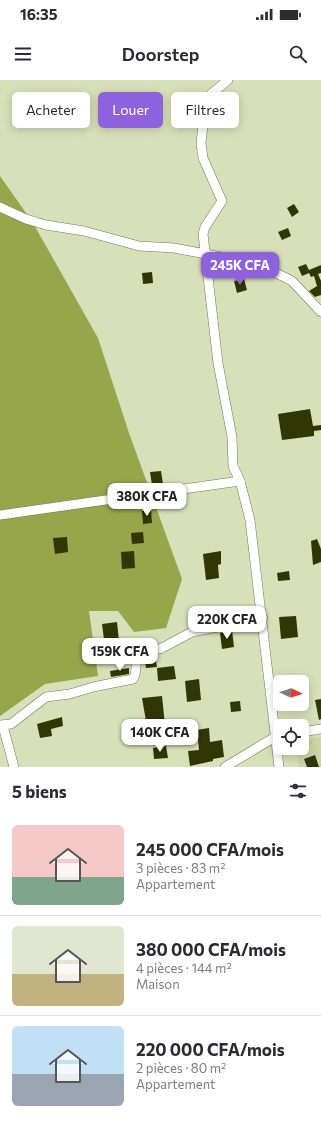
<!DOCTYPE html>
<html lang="fr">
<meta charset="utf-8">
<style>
:root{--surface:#fff;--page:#f2f2f3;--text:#2b2b33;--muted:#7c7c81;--line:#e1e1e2;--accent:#8d62dc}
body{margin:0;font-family:Commissioner,sans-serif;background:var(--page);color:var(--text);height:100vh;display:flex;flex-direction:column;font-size:15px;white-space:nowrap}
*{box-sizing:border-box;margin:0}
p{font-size:13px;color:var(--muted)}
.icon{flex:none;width:22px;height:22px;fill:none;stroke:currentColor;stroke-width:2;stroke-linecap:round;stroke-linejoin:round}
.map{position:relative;height:687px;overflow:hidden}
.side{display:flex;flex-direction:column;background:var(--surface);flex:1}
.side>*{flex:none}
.top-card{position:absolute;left:12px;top:12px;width:297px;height:36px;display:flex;gap:8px}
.needle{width:26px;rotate:94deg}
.controls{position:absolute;left:273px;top:595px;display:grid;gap:8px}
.controls a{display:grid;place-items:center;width:36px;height:36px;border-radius:6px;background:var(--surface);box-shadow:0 2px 10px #0003;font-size:20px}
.price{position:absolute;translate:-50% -34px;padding:0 9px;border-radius:8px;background:#fff;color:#222;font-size:13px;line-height:26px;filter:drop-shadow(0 1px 2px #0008)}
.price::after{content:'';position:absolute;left:50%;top:24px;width:12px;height:9px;margin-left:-6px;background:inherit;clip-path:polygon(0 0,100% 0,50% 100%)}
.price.current{background:var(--accent);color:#fff}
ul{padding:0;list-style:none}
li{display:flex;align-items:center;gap:12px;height:100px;padding:0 12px}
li+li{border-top:1px solid var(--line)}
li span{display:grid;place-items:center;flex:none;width:112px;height:80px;border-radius:6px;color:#555}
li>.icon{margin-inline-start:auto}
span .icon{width:48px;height:48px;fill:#fffc;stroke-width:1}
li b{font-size:17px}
h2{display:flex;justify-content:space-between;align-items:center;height:48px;padding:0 12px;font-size:17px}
.chip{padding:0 14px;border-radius:6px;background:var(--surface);box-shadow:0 2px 10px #0003;font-size:14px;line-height:36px}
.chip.current{background:var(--accent);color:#fff}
.status{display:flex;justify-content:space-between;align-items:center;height:28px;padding:0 20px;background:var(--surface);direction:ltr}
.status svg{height:11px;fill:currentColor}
header{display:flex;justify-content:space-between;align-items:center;height:52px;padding:0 12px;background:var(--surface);font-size:18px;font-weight:600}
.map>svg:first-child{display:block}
.built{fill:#ccd5a7}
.forest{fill:#97a54b}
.building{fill:#313704}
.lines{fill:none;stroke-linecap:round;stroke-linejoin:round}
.minor-casing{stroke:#707754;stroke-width:10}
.minor{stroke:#fff;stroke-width:9}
</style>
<div class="status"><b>16:35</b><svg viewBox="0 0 49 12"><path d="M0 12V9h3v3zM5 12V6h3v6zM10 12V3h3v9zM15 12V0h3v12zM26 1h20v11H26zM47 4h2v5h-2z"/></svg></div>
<header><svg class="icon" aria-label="menu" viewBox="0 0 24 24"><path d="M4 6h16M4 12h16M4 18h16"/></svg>Doorstep<svg class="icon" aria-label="search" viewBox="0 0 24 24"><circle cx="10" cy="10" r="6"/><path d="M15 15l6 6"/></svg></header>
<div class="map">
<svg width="321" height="687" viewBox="0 0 321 687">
<rect width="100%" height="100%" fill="#d8e0b9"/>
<polygon class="built" points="321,657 321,687 299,687 296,668 302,668 302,660"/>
<polygon class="forest" points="0,96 33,143 98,258 129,353 182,499 166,548 134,552 118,531 89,531 98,596 45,604 0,636"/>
<g class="building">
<polygon points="294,124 299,132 292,137 287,128"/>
<polygon points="288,148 291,156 282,160 278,152"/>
<polygon points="306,184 309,190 321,185 321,193 318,194 321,201 321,215 315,217 309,211 317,206 314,196 311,197 309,193 302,196 298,187"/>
<polygon points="152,192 153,203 143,204 142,193"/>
<polygon points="244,199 247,210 237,213 234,201"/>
<polygon points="310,329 313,346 321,345 321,350 314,351 314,356 282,360 278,334"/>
<polygon points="161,391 163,404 152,405 150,392"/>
<polygon points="151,430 152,443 143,444 142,431"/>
<polygon points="143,452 144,463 132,464 131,453"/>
<polygon points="67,457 68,472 55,474 53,458"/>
<polygon points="317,459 321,469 321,482 313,485 311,461"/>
<polygon points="134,471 135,488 122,489 121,472"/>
<polygon points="221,471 221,484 218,485 219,498 206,500 203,474"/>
<polygon points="289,491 290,500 278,501 277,493"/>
<polygon points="296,536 298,557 281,559 279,537"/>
<polygon points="117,542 119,561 126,560 128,573 106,575 102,544"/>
<polygon points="232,550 234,567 222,569 220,553"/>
<polygon points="155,575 157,587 146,588 145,580 142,580 143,576"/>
<polygon points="174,586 176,599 158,601 157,588"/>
<polygon points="129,588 129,594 111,597 110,591"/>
<polygon points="199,599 201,620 187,622 185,601"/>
<polygon points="162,616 165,645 147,647 142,618"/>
<polygon points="321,619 321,639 319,640 315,620"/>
<polygon points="240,621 241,631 231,632 230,622"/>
<polygon points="62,637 63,646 51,649 52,656 40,658 37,644"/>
<polygon points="196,648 196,650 209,648 210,662 222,660 224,677 213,679 213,681 190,686 188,671 199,670 198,659 186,661 185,649"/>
<polygon points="166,666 168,678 154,679 153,668"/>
<polygon points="315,675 319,687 307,687 304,679"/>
</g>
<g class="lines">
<defs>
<g id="minor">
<polyline points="228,0 211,14 205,24 201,64 203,78 222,121 205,147 203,154 218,283 232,357 233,386 240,401 250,440 279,687"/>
<polyline points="0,127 26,139 46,145 84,151 139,166 174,168 258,184 292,201 321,232"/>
<polyline points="0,435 240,401"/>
<path d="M0,645L11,644L46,617L70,614L93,607L133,599C139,591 133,578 140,570L160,569L192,552L263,538"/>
<polyline points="3,646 14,687"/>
<polyline points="302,652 321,649"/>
<polyline points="225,687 275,657 279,656"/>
</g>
</defs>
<use href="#minor" class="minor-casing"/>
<use href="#minor" class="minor"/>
</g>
</svg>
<div class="controls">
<a><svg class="needle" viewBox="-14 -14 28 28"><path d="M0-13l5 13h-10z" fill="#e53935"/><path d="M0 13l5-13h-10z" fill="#7c7c81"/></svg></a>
<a><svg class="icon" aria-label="locate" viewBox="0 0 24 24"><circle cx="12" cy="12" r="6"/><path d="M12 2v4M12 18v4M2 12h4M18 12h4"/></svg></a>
</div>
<b class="price current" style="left:240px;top:206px">245K CFA</b>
<b class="price" style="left:147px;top:437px">380K CFA</b>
<b class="price" style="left:227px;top:560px">220K CFA</b>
<b class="price" style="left:120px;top:592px">159K CFA</b>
<b class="price" style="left:160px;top:673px">140K CFA</b>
<div class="top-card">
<a class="chip">Acheter</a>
<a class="chip current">Louer</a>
<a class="chip">Filtres</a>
</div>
</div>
<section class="side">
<h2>5 biens<svg class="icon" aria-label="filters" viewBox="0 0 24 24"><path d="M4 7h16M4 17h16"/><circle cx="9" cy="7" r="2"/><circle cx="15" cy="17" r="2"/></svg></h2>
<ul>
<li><span style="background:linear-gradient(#f6c9c9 65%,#7fa58c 0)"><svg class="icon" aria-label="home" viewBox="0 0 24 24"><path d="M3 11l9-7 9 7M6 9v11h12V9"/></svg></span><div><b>245 000 CFA/mois</b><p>3 pièces · 83 m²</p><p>Appartement</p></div></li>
<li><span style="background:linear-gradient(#dfe7d0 60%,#c2b280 0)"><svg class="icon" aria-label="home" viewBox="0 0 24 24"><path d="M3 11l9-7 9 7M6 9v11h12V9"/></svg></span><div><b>380 000 CFA/mois</b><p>4 pièces · 144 m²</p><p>Maison</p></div></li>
<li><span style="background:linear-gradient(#bfe0f5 60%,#9aa5b1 0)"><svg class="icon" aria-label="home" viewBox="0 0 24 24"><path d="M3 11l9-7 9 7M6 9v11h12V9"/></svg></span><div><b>220 000 CFA/mois</b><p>2 pièces · 80 m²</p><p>Appartement</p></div></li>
</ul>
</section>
